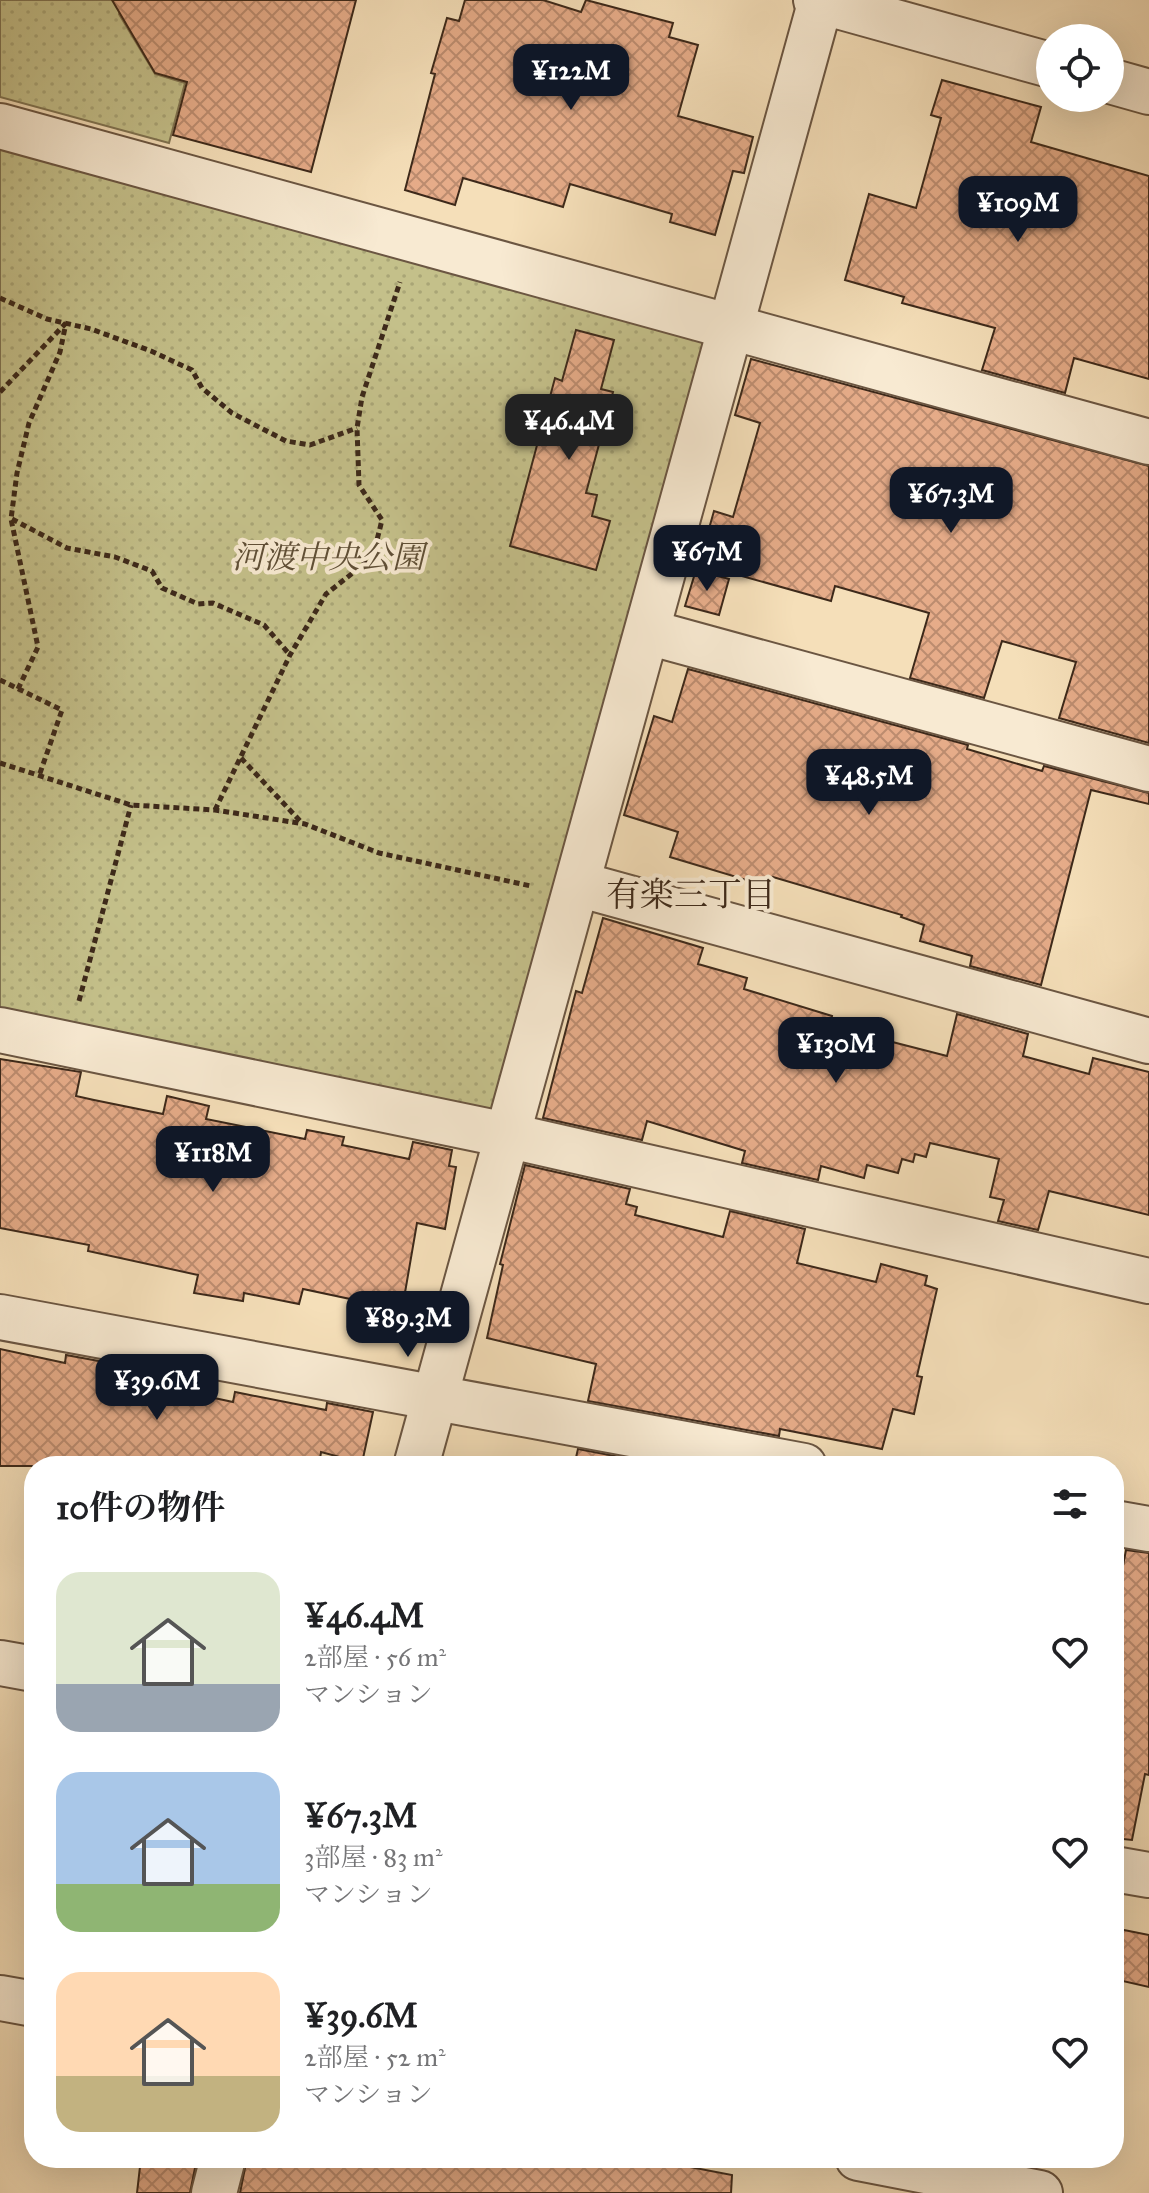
<!DOCTYPE html>
<html lang="ja">
<meta charset="utf-8">
<style>
:root{--surface:#fff;--page:#f2f2f2;--text:#202124;--muted:#757577;--accent:#111827}
body{margin:0;font-family:"IM FELL Great Primer","Noto Serif JP",serif;background:var(--page);color:var(--text);height:100vh;display:flex;flex-direction:column;font-size:30px;white-space:nowrap}
*{box-sizing:border-box;margin:0}
p{font-size:26px;color:var(--muted)}
.icon{flex:none;width:44px;height:44px;fill:none;stroke:currentColor;stroke-width:2;stroke-linecap:round;stroke-linejoin:round}
.map{position:relative;flex:1;overflow:hidden}
.panel{position:absolute;left:24px;top:1456px;width:1100px;height:712px;display:flex;flex-direction:column;background:var(--surface);border-radius:32px;box-shadow:0 8px 32px #0002}
.panel>*{flex:none}
.buttons{position:absolute;left:1036px;top:24px;display:grid;gap:16px}
.buttons a{display:grid;place-items:center;width:88px;height:88px;border-radius:50%;background:var(--surface);box-shadow:0 8px 32px #0002;font-size:40px}
.price{position:absolute;translate:-50% -68px;padding:0 18px;border-radius:16px;background:var(--accent);color:#fff;font-size:26px;line-height:52px;filter:drop-shadow(0 2px 4px #0008)}
.price::after{content:'';position:absolute;left:50%;top:48px;width:24px;height:18px;margin-left:-12px;background:inherit;clip-path:polygon(0 0,100% 0,50% 100%)}
.price.current{background:#222;color:#fff}
ul{padding:0;list-style:none}
li{display:flex;align-items:center;gap:24px;height:200px;padding:0 32px}
li span{display:grid;place-items:center;flex:none;width:224px;height:160px;border-radius:24px;color:#555}
li>.icon{margin-inline-start:auto}
span .icon{width:96px;height:96px;fill:#fffc;stroke-width:1}
li b{font-size:34px}
h2{display:flex;justify-content:space-between;align-items:center;height:96px;padding:0 32px;font-size:34px}
.map>svg:first-child{display:block}
.park{fill:url(#park-dots);stroke:#807452;stroke-width:2}
.building{fill:url(#building-cross-hatch);stroke:#3d291a;stroke-width:2}
.lines{fill:none;stroke-linecap:round;stroke-linejoin:round}
.minor-casing{stroke:#6b5642;stroke-width:48}
.tertiary-casing{stroke:#6b5642;stroke-width:48}
.path{stroke:#3d291a;stroke-width:5;stroke-dasharray:6 4;stroke-linecap:butt}
.minor{stroke:#f8ead2;stroke-width:44}
.tertiary{stroke:#f8ead2;stroke-width:44}
.labels{text-anchor:middle;dominant-baseline:central;stroke-width:8;stroke-linejoin:round;paint-order:stroke}
.park-label{font-size:32px;font-style:italic;fill:#5f4f36;stroke:#f8ead2}
.neighbourhood-label{font-size:34px;fill:#3d291a;stroke:#f8ead2}
</style>
<div class="map">
<svg width="1149" height="2193" viewBox="0 0 1149 2193">
<defs>
<pattern id="park-dots" width="8" height="8" patternUnits="userSpaceOnUse" patternTransform="scale(2)"><rect width="8" height="8" fill="#c4c08a"/><path d="M2 2h.1M6 6h.1" fill="none" stroke="#a9a576" stroke-width="1.8" stroke-linecap="round"/></pattern>
<pattern id="building-cross-hatch" width="8" height="8" patternUnits="userSpaceOnUse" patternTransform="scale(2)"><rect width="8" height="8" fill="#e6ac89"/><path d="M0 0l8 8M0 8l8-8" fill="none" stroke="#bc8c6f"/></pattern>
</defs>
<rect width="100%" height="100%" fill="#f5dfb9"/>
<filter id="stains"><feTurbulence type="fractalNoise" baseFrequency=".0025" numOctaves="4"/><feColorMatrix values="0 0 0 0 .2 0 0 0 0 .09 0 0 0 0 .02 0 0 0 .5 -.17"/></filter>
<radialGradient id="worn" r=".72"><stop offset=".6" stop-color="#630" stop-opacity="0"/><stop offset="1" stop-color="#630" stop-opacity=".3"/></radialGradient>
<g class="park">
<polygon points="0,0 123,0 119,14 155,74 185,83 169,143 0,97"/>
<polygon points="0,126 729,326 506,1135 0,1030"/>
</g>
<g class="building">
<polygon points="112,0 356,0 311,172 173,135 187,82 155,73"/>
<polygon points="465,0 543,0 581,12 586,0 673,23 669,37 698,45 678,116 753,137 744,173 733,171 715,235 670,222 672,214 570,184 563,207 463,178 455,205 405,190 435,74 431,73 447,18 459,21"/>
<polygon points="942,80 1041,107 1031,142 1149,176 1149,379 1074,358 1065,393 982,370 995,328 902,303 904,297 845,280 869,194 916,208 941,118 931,115"/>
<polygon points="576,330 614,340 601,389 613,392 586,493 597,495 592,516 610,521 596,570 510,546 555,378 562,381"/>
<polygon points="751,359 1149,466 1149,743 1059,718 1076,662 1002,641 984,698 910,678 929,613 835,586 831,601 699,564 714,511 733,517 760,423 735,415"/>
<polygon points="696,570 729,579 719,615 685,606"/>
<polygon points="688,669 968,745 967,749 1042,771 1044,766 1149,793 1149,804 1091,790 1041,985 970,966 972,956 920,941 924,925 901,917 902,915 773,877 770,887 670,857 678,832 624,815 654,716 672,722"/>
<polygon points="603,918 703,948 698,964 747,978 744,989 832,1016 830,1026 947,1056 957,1014 1028,1034 1023,1056 1089,1074 1093,1058 1149,1072 1149,1215 1049,1191 1038,1230 998,1221 1004,1200 990,1197 999,1159 930,1143 926,1157 915,1154 913,1162 902,1159 898,1173 867,1165 864,1178 821,1166 818,1180 742,1163 745,1151 647,1121 642,1140 543,1118 576,991 582,993"/>
<polygon points="0,1059 81,1072 76,1096 94,1100 163,1114 167,1096 209,1106 206,1119 305,1139 307,1130 344,1137 342,1145 409,1159 413,1142 452,1150 449,1166 456,1167 445,1229 417,1223 402,1310 303,1289 299,1304 244,1293 243,1301 194,1293 198,1275 88,1251 89,1245 0,1228"/>
<polygon points="525,1165 630,1189 626,1204 637,1207 635,1215 723,1237 730,1211 805,1229 797,1263 876,1282 881,1264 927,1276 925,1285 937,1289 917,1376 922,1377 914,1414 893,1409 882,1449 780,1429 779,1436 588,1401 596,1364 487,1338 503,1265 500,1264"/>
<polygon points="0,1349 65,1363 66,1355 137,1368 135,1381 233,1402 235,1392 326,1410 327,1403 373,1412 362,1463 321,1452 319,1466 0,1466"/>
<polygon points="578,1449 667,1466 574,1466"/>
<polygon points="1126,1550 1149,1553 1149,1775 1145,1774 1132,1840 1114,1838 1114,1612"/>
<polygon points="1114,1928 1149,1935 1149,1987 1114,1979"/>
<polygon points="141,2158 197,2158 190,2193 137,2193"/>
<polygon points="247,2158 643,2158 732,2175 731,2193 240,2193"/>
</g>
<g class="lines">
<defs>
<g id="minor">
<polyline points="0,126 1149,442"/>
<polyline points="648,632 1149,769"/>
<polyline points="578,884 1149,1041"/>
<polyline points="0,1030 506,1135 1149,1281"/>
<polyline points="0,1317 804,1466"/>
<polyline points="416,1466 821,0"/>
<polyline points="1114,1523 1149,1529"/>
<polyline points="0,1998 34,2004"/>
<polyline points="858,2158 1040,2193"/>
<polyline points="214,2193 223,2158"/>
</g>
<g id="tertiary">
<polyline points="816,0 1050,65"/>
<polyline points="1110,81 1149,92"/>
<polyline points="0,1663 34,1669"/>
<polyline points="1114,1869 1149,1875"/>
</g>
</defs>
<use href="#minor" class="minor-casing"/>
<use href="#tertiary" class="tertiary-casing"/>
<g class="path">
<polyline points="0,298 47,319 91,329 151,351 192,370 202,388 232,413 286,441 310,445 357,428"/>
<polyline points="0,392 66,323"/>
<polyline points="12,519 67,548 115,557 152,571 162,588 198,604 213,603 264,625 290,655"/>
<polyline points="0,680 62,710 39,776"/>
<polyline points="18,689 38,647 11,519 17,473 29,423 60,352 66,323"/>
<polyline points="241,758 302,823"/>
<polyline points="0,763 131,805 215,810 305,824 379,853 531,886"/>
<polyline points="215,810 290,655 326,594 363,565 377,540 382,520 359,485 357,428 362,397 400,282"/>
<polyline points="79,1001 131,805"/>
</g>
<use href="#minor" class="minor"/>
<use href="#tertiary" class="tertiary"/>
</g>
<g class="labels">
<g class="park-label">
<text x="328" y="557">河渡中央公園</text>
</g>
<g class="neighbourhood-label">
<text x="691" y="894">有楽三丁目</text>
</g>
</g>
<rect width="100%" height="100%" filter="url(#stains)"/>
<rect width="100%" height="100%" fill="url(#worn)"/>
</svg>
<div class="buttons">
<a><svg class="icon" aria-label="locate" viewBox="0 0 24 24"><circle cx="12" cy="12" r="6"/><path d="M12 2v4M12 18v4M2 12h4M18 12h4"/></svg></a>
</div>
<b class="price" style="left:571px;top:112px">¥122M</b>
<b class="price" style="left:1018px;top:244px">¥109M</b>
<b class="price current" style="left:569px;top:462px">¥46.4M</b>
<b class="price" style="left:951px;top:535px">¥67.3M</b>
<b class="price" style="left:707px;top:593px">¥67M</b>
<b class="price" style="left:869px;top:817px">¥48.5M</b>
<b class="price" style="left:836px;top:1085px">¥130M</b>
<b class="price" style="left:213px;top:1194px">¥118M</b>
<b class="price" style="left:408px;top:1359px">¥89.3M</b>
<b class="price" style="left:157px;top:1422px">¥39.6M</b>
<section class="panel">
<h2>10件の物件<svg class="icon" aria-label="filters" viewBox="0 0 24 24"><path d="M4 7h16M4 17h16"/><circle cx="9" cy="7" r="2"/><circle cx="15" cy="17" r="2"/></svg></h2>
<ul>
<li><span style="background:linear-gradient(#dfe7d0 70%,#9aa5b1 0)"><svg class="icon" aria-label="home" viewBox="0 0 24 24"><path d="M3 11l9-7 9 7M6 9v11h12V9"/></svg></span><div><b>¥46.4M</b><p>2部屋 · 56 m²</p><p>マンション</p></div><svg class="icon" aria-label="heart" viewBox="0 0 24 24"><path d="M12 20l-8-8c-3-5 5-10 8-4 3-6 11-1 8 4z"/></svg></li>
<li><span style="background:linear-gradient(#a9c7e8 70%,#8fb573 0)"><svg class="icon" aria-label="home" viewBox="0 0 24 24"><path d="M3 11l9-7 9 7M6 9v11h12V9"/></svg></span><div><b>¥67.3M</b><p>3部屋 · 83 m²</p><p>マンション</p></div><svg class="icon" aria-label="heart" viewBox="0 0 24 24"><path d="M12 20l-8-8c-3-5 5-10 8-4 3-6 11-1 8 4z"/></svg></li>
<li><span style="background:linear-gradient(#ffd9b3 65%,#c2b280 0)"><svg class="icon" aria-label="home" viewBox="0 0 24 24"><path d="M3 11l9-7 9 7M6 9v11h12V9"/></svg></span><div><b>¥39.6M</b><p>2部屋 · 52 m²</p><p>マンション</p></div><svg class="icon" aria-label="heart" viewBox="0 0 24 24"><path d="M12 20l-8-8c-3-5 5-10 8-4 3-6 11-1 8 4z"/></svg></li>
</ul>
</section>
</div>
